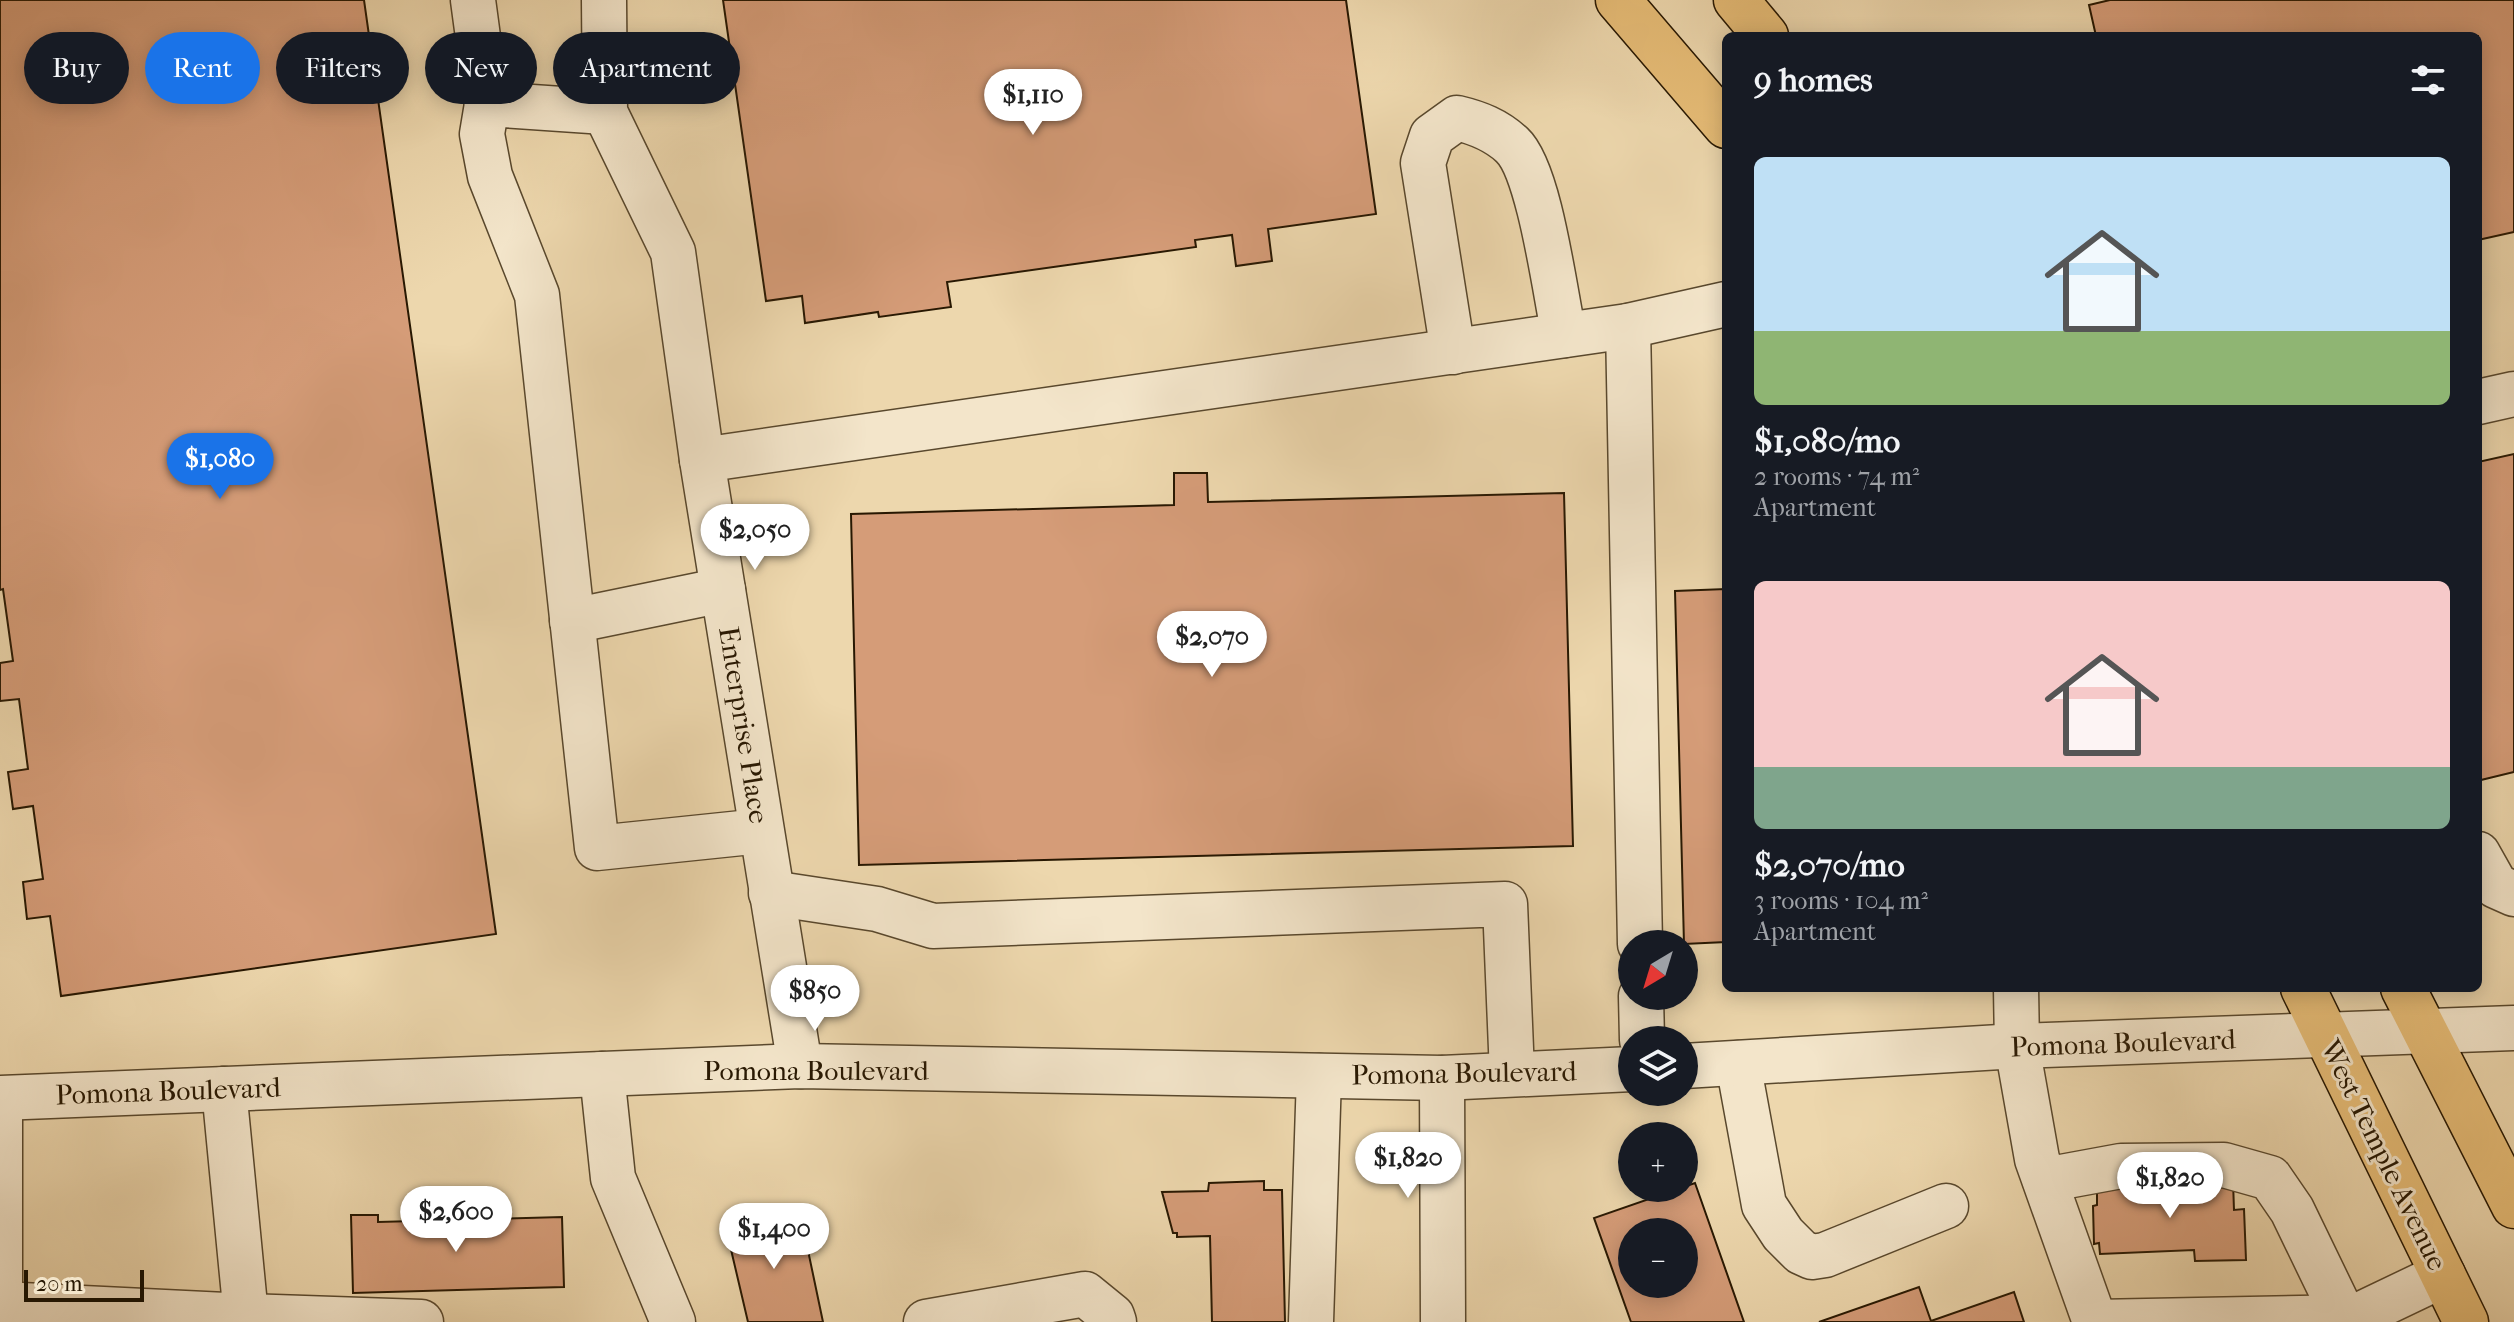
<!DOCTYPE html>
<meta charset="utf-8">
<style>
:root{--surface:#171b24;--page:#242831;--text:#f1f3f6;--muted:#9ea1a6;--accent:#1a73e8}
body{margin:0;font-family:"IM FELL French Canon",serif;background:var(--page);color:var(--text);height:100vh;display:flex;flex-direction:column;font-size:30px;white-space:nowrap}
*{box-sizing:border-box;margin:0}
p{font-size:26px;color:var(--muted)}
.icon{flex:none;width:44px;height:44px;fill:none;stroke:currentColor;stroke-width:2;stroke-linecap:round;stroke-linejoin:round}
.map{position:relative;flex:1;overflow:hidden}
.drawer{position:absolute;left:1722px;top:32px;width:760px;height:960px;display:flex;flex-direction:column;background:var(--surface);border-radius:12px;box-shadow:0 4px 20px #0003}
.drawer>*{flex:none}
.hud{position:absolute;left:24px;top:32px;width:760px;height:72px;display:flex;gap:16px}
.needle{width:52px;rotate:218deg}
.buttons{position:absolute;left:1618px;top:930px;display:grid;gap:16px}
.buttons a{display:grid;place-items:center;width:80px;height:80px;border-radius:50%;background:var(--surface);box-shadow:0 4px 20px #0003;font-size:40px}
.scale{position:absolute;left:24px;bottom:20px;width:120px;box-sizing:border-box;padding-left:8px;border:4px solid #281802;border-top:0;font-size:22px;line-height:28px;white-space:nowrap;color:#281802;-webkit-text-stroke:6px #f3e5ca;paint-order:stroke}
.price{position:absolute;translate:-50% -68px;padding:0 18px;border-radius:28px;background:#fff;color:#222;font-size:26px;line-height:52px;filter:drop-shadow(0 2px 4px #0008)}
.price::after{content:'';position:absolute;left:50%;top:48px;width:24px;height:18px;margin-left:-12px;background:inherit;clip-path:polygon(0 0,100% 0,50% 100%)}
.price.on{background:var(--accent);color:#fff}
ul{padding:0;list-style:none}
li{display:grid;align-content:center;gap:16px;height:424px;padding:0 32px}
li span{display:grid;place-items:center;height:248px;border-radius:12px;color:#555}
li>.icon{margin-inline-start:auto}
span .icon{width:144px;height:144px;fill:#fffc;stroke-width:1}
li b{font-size:34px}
h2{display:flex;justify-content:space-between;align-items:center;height:96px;padding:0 32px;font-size:34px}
.chip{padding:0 28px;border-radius:36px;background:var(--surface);box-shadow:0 4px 20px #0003;font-size:28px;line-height:72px}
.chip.on{background:var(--accent);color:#fff}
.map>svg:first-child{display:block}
.building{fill:#d59c78;stroke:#281802;stroke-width:2;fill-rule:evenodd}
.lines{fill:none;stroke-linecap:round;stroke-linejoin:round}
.minor-casing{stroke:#59482d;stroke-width:47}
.major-casing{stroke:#281802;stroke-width:47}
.minor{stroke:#f3e5ca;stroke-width:44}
.major{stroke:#e6bc76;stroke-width:44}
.labels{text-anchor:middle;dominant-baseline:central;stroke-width:6;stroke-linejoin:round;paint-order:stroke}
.street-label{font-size:28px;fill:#281802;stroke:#f3e5ca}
</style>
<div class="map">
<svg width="2514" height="1322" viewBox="0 0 2514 1322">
<rect width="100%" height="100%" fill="#edd7ad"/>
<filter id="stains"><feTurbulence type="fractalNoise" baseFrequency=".0025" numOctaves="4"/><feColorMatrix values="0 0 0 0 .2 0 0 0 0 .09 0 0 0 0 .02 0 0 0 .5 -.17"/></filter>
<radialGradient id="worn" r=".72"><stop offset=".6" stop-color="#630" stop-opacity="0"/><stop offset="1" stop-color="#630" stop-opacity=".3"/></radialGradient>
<g class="building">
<polygon points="0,0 364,0 496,934 61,996 50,916 27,919 23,882 43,879 33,806 13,809 8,772 28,769 19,699 0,701 0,663 13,661 3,589 0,590"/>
<polygon points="723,0 1346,0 1376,214 1268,229 1272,261 1236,266 1232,235 1195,240 1196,247 947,282 951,307 879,317 878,312 805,323 802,296 766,301"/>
<polygon points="2110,0 2514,0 2514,232 2478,240 2478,36 2096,36 2089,5"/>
<polygon points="2514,454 2514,772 2481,780 2478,768 2478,462"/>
<polygon points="1174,473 1207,473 1208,502 1564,493 1573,846 859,865 851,514 1174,505"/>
<polygon points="1726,589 1726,942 1684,944 1675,591"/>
<polygon points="1264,1181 1264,1190 1282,1190 1285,1322 1212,1322 1210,1236 1177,1237 1177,1233 1173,1233 1162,1192 1208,1191 1209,1183"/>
<polygon points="2233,1181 2234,1210 2244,1209 2246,1260 2195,1261 2194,1250 2100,1254 2099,1243 2094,1244 2093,1206 2097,1205 2097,1185"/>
<path d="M1695,1183L1744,1322H1631L1594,1218ZM1632,1232H1684V1284H1632Z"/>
<polygon points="351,1215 378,1215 378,1222 562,1217 564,1287 353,1293"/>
<polygon points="763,1215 765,1225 801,1217 823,1322 748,1322 725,1224"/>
<polygon points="1919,1287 1931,1321 2014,1292 2024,1322 1819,1322"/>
</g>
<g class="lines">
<defs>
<g id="minor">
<polyline points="473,0 487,104"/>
<polyline points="604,0 605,112 673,252 702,460 800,1066"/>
<polyline points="605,112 487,104 482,134 490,176 537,295 597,848 761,831"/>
<polyline points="1628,326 1640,944"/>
<path d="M1453,352L1423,163L1432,136L1457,118C1478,123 1496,130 1512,145C1540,171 1555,294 1564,335"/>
<polyline points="2478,402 2514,394"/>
<polyline points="702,460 1628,326 1726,304"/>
<polyline points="572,621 723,590"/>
<polyline points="2478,854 2496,886 2514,894"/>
<polyline points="771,893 877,909 933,926 1505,904 1512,1073"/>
<polyline points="2016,988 2017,1046 2037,1159 2095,1322"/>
<polyline points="1641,996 1642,1040"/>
<polyline points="1738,1063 1764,1205 1783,1234 1801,1252 1812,1257 1825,1255 1946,1206"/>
<polyline points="1684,1066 2017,1046 2514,1028"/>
<polyline points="602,1074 613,1178 673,1322"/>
<polyline points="1442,1078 1443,1322"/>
<polyline points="0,1098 800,1066 1442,1078 1632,1069"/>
<polyline points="0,1111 0,1305"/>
<polyline points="2045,1180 2121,1166 2224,1165 2270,1178 2292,1210 2337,1303 2335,1318"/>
<polyline points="1,1304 246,1316 224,1089"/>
<polyline points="246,1316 421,1322"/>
<polyline points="926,1322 1085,1294 1112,1316 1114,1322"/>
<polyline points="1311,1322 1319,1076"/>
<polyline points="2095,1322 2355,1317 2443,1275"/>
</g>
<g id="major">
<polyline points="1618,0 1726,126"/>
<polyline points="1736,0 1766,36"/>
<polyline points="2303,988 2466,1322"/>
<polyline points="2403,988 2514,1206"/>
</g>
</defs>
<use href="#minor" class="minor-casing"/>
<use href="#major" class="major-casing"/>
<use href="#minor" class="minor"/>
<use href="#major" class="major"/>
</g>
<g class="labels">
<g class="street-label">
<text transform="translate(744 725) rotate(81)">Enterprise Place</text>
<text transform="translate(2123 1043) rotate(-2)">Pomona Boulevard</text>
<text x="816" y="1070">Pomona Boulevard</text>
<text transform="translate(1464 1073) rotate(-1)">Pomona Boulevard</text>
<text transform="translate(168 1091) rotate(-2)">Pomona Boulevard</text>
<text transform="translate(2384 1155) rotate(64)">West Temple Avenue</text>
</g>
</g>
<rect width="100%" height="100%" filter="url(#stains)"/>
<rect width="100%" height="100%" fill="url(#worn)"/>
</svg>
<div class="buttons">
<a><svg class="needle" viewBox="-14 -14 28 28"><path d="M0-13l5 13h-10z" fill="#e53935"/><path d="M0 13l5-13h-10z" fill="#9ea1a6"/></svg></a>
<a><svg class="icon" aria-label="layers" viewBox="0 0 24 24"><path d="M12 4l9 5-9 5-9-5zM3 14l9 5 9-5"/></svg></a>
<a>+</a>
<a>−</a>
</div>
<div class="scale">20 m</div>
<b class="price" style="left:1033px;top:137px">$1,110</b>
<b class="price on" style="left:220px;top:501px">$1,080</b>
<b class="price" style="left:755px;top:572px">$2,050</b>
<b class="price" style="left:1212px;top:679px">$2,070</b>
<b class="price" style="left:815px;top:1033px">$850</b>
<b class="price" style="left:1408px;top:1200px">$1,820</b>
<b class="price" style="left:2170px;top:1220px">$1,820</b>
<b class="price" style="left:456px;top:1254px">$2,600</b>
<b class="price" style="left:774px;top:1271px">$1,400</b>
<div class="hud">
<a class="chip">Buy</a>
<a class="chip on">Rent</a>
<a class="chip">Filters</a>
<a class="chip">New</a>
<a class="chip">Apartment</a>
</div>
<section class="drawer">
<h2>9 homes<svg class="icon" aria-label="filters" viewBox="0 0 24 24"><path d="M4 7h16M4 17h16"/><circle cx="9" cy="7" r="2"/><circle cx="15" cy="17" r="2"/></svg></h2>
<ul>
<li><span style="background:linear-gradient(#bfe0f5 70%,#8fb573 0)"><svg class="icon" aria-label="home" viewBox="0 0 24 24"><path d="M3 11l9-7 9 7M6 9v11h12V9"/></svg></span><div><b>$1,080/mo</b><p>2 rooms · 74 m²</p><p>Apartment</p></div></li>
<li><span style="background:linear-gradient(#f6c9c9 75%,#7fa58c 0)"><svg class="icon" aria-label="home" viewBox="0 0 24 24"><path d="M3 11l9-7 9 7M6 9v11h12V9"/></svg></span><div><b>$2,070/mo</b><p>3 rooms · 104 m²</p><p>Apartment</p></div></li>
</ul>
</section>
</div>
